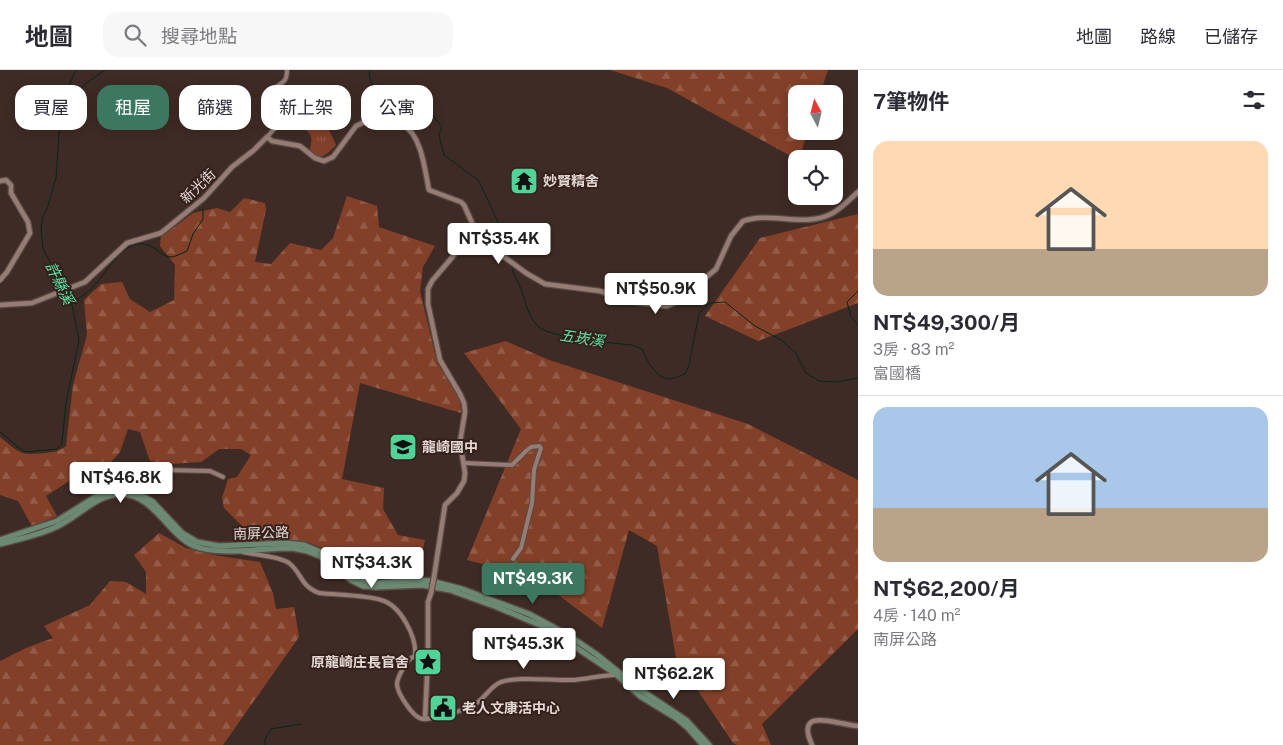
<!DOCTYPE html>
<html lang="zh-TW">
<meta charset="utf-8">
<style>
:root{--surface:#fff;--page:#f7f7f7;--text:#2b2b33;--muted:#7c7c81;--line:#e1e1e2;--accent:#3c7760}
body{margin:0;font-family:"Public Sans","Noto Sans TC",sans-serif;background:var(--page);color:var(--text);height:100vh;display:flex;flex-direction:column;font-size:19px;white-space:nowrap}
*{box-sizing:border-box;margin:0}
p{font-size:16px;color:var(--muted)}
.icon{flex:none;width:28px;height:28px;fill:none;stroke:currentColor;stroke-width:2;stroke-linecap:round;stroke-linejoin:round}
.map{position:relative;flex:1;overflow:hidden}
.side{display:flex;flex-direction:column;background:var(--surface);width:425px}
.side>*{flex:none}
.guide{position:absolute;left:15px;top:15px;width:475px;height:45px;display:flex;gap:10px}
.needle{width:32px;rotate:353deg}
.buttons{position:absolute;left:788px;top:15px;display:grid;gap:10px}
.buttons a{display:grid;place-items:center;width:55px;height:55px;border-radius:10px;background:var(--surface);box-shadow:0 2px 12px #0003;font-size:25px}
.price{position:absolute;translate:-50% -42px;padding:0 11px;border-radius:5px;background:#fff;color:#222;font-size:16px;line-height:32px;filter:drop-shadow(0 1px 2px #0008)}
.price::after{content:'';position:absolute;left:50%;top:30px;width:15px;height:11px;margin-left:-8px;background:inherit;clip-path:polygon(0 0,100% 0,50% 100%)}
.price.on{background:var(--accent);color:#fff}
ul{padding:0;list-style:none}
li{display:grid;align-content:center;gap:10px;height:265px;padding:0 15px}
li+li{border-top:1px solid var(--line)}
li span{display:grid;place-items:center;height:155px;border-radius:15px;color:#555}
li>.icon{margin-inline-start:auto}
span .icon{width:90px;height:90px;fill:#fffc;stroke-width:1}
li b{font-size:21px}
h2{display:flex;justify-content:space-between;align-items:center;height:60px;padding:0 15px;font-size:21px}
.pill{padding:0 18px;border-radius:15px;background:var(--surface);box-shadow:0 2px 12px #0003;font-size:18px;line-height:45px}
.pill.on{background:var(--accent);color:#fff}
header{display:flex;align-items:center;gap:30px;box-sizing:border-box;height:70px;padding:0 25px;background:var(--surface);border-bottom:1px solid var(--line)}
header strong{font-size:24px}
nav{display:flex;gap:28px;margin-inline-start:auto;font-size:18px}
.search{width:350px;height:45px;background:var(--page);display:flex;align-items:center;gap:12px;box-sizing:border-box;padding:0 18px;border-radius:15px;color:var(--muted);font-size:19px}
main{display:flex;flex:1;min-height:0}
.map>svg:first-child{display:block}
.forest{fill:url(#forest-firs)}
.park{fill:url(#park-tufts)}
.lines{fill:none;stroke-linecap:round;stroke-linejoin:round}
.stream{stroke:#052718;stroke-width:1}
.minor-casing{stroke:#5b4a45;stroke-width:6}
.tertiary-casing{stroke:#5b4a45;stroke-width:7}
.secondary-casing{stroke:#5b4a45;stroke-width:8}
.minor{stroke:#957d75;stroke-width:4}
.tertiary{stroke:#957d75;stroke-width:4.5}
.secondary{stroke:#6c8a73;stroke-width:5}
.tertiary-bridge-casing{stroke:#5b4a45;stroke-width:7;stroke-linecap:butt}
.tertiary-bridge{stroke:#957d75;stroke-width:4.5}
.labels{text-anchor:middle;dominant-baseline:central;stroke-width:4;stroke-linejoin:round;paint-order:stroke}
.poi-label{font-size:14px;font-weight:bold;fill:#e5d8d4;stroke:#34211b;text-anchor:start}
.street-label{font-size:14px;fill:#e5d8d4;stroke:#34211b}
.water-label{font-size:15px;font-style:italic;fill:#5ce4a5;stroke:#34211b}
</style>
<header>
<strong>地圖</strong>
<div class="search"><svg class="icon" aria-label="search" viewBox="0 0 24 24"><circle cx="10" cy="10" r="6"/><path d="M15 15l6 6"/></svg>搜尋地點</div>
<nav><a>地圖</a><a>路線</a><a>已儲存</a></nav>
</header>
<main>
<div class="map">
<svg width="858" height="675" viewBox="0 0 858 675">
<defs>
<pattern id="forest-firs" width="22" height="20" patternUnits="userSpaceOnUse" patternTransform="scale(1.25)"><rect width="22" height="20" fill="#834029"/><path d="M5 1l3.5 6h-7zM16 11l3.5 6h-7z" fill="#945b47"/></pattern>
<pattern id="park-tufts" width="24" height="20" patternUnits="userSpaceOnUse" patternTransform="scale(1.25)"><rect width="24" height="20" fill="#834029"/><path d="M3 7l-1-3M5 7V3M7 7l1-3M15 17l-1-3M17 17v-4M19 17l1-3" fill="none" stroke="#945b47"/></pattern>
</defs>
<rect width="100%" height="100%" fill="#3f2b25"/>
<g class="forest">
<polygon points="610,0 828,0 820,24 796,24 796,61 808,61 799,89 796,89 667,18"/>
<path d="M347,126L377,136L379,157L435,176L423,197L420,221L437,292L460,330L461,343L360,313L342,409L384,418L383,439L398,465L425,470L419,497L394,495L388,508L366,506L327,480L308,472L286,470L257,471L224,438L222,428L228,409L237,407L251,385L241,379H219L201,392L170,394L150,391L140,362L128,359L120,382L97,408L79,414L74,408L46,426L57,446L32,456L18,431L0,425V367C19,382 19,386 44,383C53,382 58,382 66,376L73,315L87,265L84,230L101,214L122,212L130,229L150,242L174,230L175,195L160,176L161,167L193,143L217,138L230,142L244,128L265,133L266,140L255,192L271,194L290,173L321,180L333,168Z"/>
<polygon points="858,144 858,233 758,271 705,246 760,168"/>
<polygon points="506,271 549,290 748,354 858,410 858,559 762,654 771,675 737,675 733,673 676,588 657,476 629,460 602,558 536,508 467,490 521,359 464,283"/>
<polygon points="159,463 186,478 214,485 260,492 273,523 276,539 294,537 299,567 223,675 0,675 0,591 26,578 53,568 44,556 90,535 110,511 126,512 146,524 146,502 134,485"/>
</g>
<path class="park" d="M320,41L336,75C327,84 320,93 309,81C316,61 307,64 297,51L300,43Z"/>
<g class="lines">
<g class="stream">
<polyline points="370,0 369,5 374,19 393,24 427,38 442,57 439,65 444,85 479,111 508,174 511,190"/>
<polyline points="66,40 66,22 76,0"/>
<path d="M511,194C513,204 517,210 521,219C526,233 528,247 539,257C551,268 613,273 632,275L642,279C646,289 656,308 669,309C674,309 681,305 685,304L689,295L699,243L710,233L725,232L755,256L781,270L796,283L806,303L819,311L837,312L858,308"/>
<polyline points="64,218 43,179 41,158 43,146 47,139 56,108 60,50 85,14 105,0"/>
<polyline points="858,221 847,232 851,247 858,255"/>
<path d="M72,234C77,228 84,226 90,220C103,208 119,177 137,174C154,171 161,188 172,187C177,186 182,183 187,181L193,164L203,149V139"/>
<polyline points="0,362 19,378 26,382 57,379 62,373 66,333 79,270 72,235 65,222"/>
<polyline points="265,675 265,669 271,659 301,654"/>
</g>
<defs>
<g id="minor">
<path d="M267,67L275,58C274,47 269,33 273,22C277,11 287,17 287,0"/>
<polyline points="464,393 512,395 526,381 531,377 539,376 541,378 534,400 532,433 521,478 513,489"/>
<polyline points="122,421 123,417 135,401 142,397 163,400 210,401 223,407"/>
<path d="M243,482C255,485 279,486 289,493C303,504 299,515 319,523C336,525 366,525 381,530C401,535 417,568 415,586C413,587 410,588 409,590C405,594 397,608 397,614C397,623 414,649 423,649C437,649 467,640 478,632C486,626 491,616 501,612C518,606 554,611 574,610C588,609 601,605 615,605"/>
</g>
<g id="tertiary">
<polyline points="0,111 6,110 11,115 11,123 28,152 30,163 7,202 0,210"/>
<path d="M0,235L32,233L85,212L127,173L161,163L204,128L232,97L254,80L267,67L272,71L300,76L315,88L324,91L333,87L356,56L377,46C386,49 396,51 403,55C422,65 425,102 429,120L461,132L464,135L478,166L484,172L526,203L545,214L600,221L632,232L667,236L677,232L716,199L731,166L743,151C771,141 803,158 831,144C841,139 850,129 858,122"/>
<polyline points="434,507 445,435 457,423 464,411 465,403 460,372 465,342 464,333 460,324 440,290 428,234 428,219 432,211 460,178 478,166"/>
<polyline points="425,649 428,586 428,532 431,523"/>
<path d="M812,675C794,635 838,655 858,656"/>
</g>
<g id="secondary">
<polyline points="0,470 57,451 100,424 120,419 136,422 153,432 182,463 197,472 219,476 286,473 304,475 323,483 354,506 365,511 377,513 415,510 431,511 462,519 529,544 568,565 596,584 641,620 686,650 709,675"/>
<path d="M0,474C19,469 40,465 58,456C79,446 97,424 121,424C154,424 167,464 194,476C218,486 265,478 292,478L307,481L320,486L351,510L363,516L376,517L422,515L450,520L497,537L547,558L617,605L640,626L676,648L688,658L703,675"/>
</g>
</defs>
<use href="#minor" class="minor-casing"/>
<use href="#tertiary" class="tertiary-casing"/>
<use href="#secondary" class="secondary-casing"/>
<use href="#minor" class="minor"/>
<use href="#tertiary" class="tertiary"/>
<use href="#secondary" class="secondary"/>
<defs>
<polyline id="tertiary-bridge" points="431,523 434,507"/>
</defs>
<use href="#tertiary-bridge" class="tertiary-bridge-casing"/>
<use href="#tertiary-bridge" class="tertiary-bridge"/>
</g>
<defs>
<symbol id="temple-square" viewBox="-11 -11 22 22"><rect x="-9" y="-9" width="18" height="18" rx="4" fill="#51d397" stroke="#34211b"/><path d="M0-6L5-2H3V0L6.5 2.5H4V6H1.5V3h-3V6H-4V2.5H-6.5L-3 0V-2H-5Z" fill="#111"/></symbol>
<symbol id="school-square" viewBox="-11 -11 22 22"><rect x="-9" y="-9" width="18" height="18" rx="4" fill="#51d397" stroke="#34211b"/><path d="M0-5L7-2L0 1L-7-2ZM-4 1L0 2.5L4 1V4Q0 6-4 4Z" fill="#111"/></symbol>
<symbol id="sight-square" viewBox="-11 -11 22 22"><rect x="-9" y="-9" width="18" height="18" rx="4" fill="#51d397" stroke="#34211b"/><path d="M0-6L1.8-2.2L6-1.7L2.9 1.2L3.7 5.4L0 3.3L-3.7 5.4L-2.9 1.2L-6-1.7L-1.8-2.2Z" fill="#111"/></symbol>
<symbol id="civic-square" viewBox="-11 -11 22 22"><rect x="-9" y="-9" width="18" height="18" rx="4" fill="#51d397" stroke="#34211b"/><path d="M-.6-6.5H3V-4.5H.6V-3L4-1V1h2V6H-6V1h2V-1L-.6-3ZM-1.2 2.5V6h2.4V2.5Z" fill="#111"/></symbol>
</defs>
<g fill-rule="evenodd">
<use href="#temple-square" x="508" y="95" width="32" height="32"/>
<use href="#school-square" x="387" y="361" width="32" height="32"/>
<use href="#sight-square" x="412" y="576" width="32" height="32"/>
<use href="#civic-square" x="427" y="622" width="32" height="32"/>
</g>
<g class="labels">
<g class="poi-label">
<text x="543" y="111">妙賢精舍</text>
<text x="422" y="377">龍崎國中</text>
<text x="409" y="592" text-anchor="end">原龍崎庄長官舍</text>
<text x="462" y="638">老人文康活中心</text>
</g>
<g class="street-label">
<text transform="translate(198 116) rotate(-44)">新光街</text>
<text transform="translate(261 463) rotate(-2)">南屏公路</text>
</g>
<g class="water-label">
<text transform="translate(60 213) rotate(64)">許縣溪</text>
<text transform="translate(582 268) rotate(9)">五崁溪</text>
</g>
</g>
</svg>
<div class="buttons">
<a><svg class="needle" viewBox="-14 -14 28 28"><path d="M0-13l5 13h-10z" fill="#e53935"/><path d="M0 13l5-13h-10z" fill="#7c7c81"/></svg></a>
<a><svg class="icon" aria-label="locate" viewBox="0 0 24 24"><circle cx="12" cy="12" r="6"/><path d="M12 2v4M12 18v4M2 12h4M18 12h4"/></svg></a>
</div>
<b class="price" style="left:499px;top:195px">NT$35.4K</b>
<b class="price" style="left:656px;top:245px">NT$50.9K</b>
<b class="price" style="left:121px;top:434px">NT$46.8K</b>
<b class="price" style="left:372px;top:519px">NT$34.3K</b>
<b class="price on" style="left:533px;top:535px">NT$49.3K</b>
<b class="price" style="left:524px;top:600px">NT$45.3K</b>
<b class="price" style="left:674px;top:630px">NT$62.2K</b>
<div class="guide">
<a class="pill">買屋</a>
<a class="pill on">租屋</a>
<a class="pill">篩選</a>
<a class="pill">新上架</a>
<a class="pill">公寓</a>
</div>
</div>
<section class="side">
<h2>7筆物件<svg class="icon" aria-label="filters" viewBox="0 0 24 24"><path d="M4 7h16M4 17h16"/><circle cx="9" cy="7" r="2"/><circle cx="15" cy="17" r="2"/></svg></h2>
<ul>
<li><span style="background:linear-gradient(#ffd9b3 70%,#b9a48a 0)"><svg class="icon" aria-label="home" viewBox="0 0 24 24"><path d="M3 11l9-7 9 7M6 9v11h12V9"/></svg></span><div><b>NT$49,300/月</b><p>3房 · 83 m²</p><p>富國橋</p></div></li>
<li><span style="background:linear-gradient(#a9c7e8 65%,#b9a48a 0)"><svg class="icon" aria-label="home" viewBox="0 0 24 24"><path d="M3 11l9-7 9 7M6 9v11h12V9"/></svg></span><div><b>NT$62,200/月</b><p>4房 · 140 m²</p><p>南屏公路</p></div></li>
</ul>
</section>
</main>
